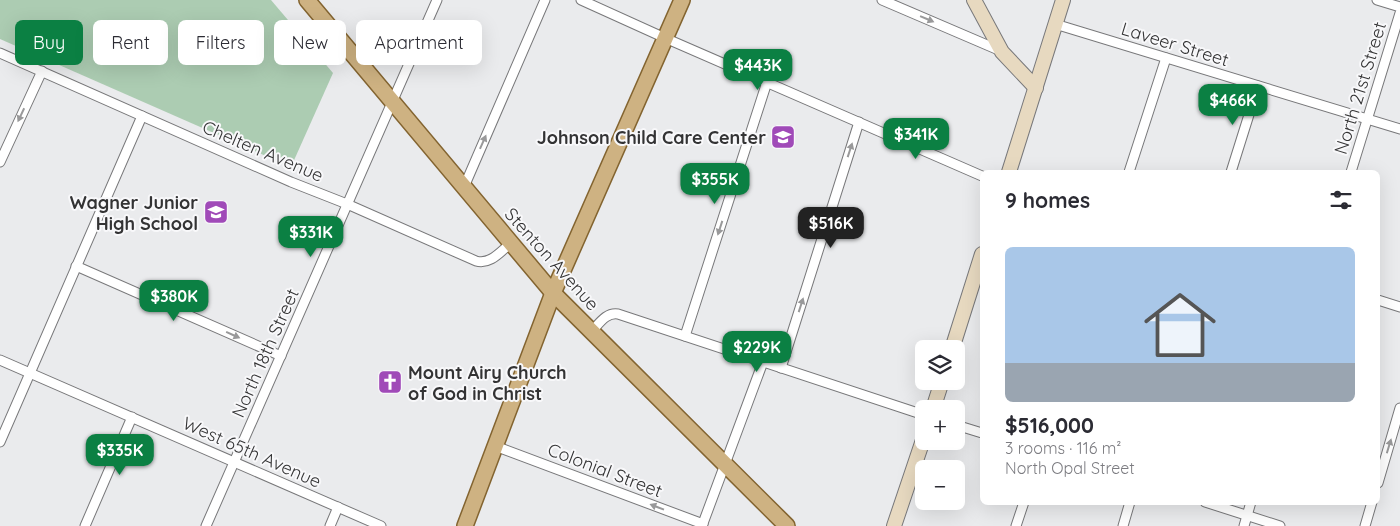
<!DOCTYPE html>
<meta charset="utf-8">
<style>
:root{--surface:#fff;--page:#f2f2f3;--text:#2b2b33;--muted:#7c7c81;--accent:#0b8043}
body{margin:0;font-family:Quicksand,sans-serif;background:var(--page);color:var(--text);height:100vh;display:flex;flex-direction:column;font-size:19px;white-space:nowrap}
*{box-sizing:border-box;margin:0}
p{font-size:16px;color:var(--muted)}
.icon{flex:none;width:28px;height:28px;fill:none;stroke:currentColor;stroke-width:2;stroke-linecap:round;stroke-linejoin:round}
.map{position:relative;flex:1;overflow:hidden}
.side{position:absolute;left:980px;top:170px;width:400px;height:335px;display:flex;flex-direction:column;background:var(--surface);border-radius:8px;box-shadow:0 5px 20px #0002}
.side>*{flex:none}
.banner{position:absolute;left:15px;top:20px;width:475px;height:45px;display:flex;gap:10px}
.fabs{position:absolute;left:915px;top:340px;display:grid;gap:10px}
.fabs a{display:grid;place-items:center;width:50px;height:50px;border-radius:8px;background:var(--surface);box-shadow:0 5px 20px #0002;font-size:25px}
.price{position:absolute;translate:-50% -42px;padding:0 11px;border-radius:10px;background:var(--accent);color:#fff;font-size:16px;line-height:32px;filter:drop-shadow(0 1px 2px #0008)}
.price::after{content:'';position:absolute;left:50%;top:30px;width:15px;height:11px;margin-left:-8px;background:inherit;clip-path:polygon(0 0,100% 0,50% 100%)}
.price.selected{background:#222;color:#fff}
ul{padding:0;list-style:none}
li{display:grid;align-content:center;gap:10px;height:265px;padding:0 25px}
li span{display:grid;place-items:center;height:155px;border-radius:8px;color:#555}
li>.icon{margin-inline-start:auto}
span .icon{width:90px;height:90px;fill:#fffc;stroke-width:1}
li b{font-size:21px}
h2{display:flex;justify-content:space-between;align-items:center;height:60px;padding:0 25px;font-size:21px}
.tag{padding:0 18px;border-radius:8px;background:var(--surface);box-shadow:0 5px 20px #0002;font-size:18px;line-height:45px}
.tag.selected{background:var(--accent);color:#fff}
.map>svg:first-child{display:block}
.green{fill:#acccb2}
.lines{fill:none;stroke-linecap:round;stroke-linejoin:round}
.street-casing{stroke:#78787a;stroke-width:11}
.secondary-casing{stroke:#78787a;stroke-width:16}
.primary-casing{stroke:#836430;stroke-width:18}
.street{stroke:#fff;stroke-width:9}
.secondary{stroke:#e7d9c0;stroke-width:14}
.primary{stroke:#ceb282;stroke-width:15}
.oneway{fill:#99999a}
.labels{text-anchor:middle;dominant-baseline:central;stroke-width:4;stroke-linejoin:round;paint-order:stroke}
.street-label{font-size:18px;fill:#333334;stroke:#f8f8fa}
.poi-label{font-size:18px;font-weight:bold;fill:#333334;stroke:#f8f8fa;text-anchor:end}
</style>
<div class="map">
<svg width="1400" height="526" viewBox="0 0 1400 526">
<rect width="100%" height="100%" fill="#eaebed"/>
<polygon class="green" points="0,0 271,0 333,73 291,167 0,39"/>
<g class="lines">
<defs>
<g id="street">
<polyline points="581,0 665,38 982,176"/>
<polyline points="882,0 1001,51"/>
<polyline points="1377,0 1400,7"/>
<polyline points="1055,24 1400,129"/>
<path d="M0,53L291,182L347,204L476,261C490,265 500,252 511,243"/>
<polyline points="0,162 42,71"/>
<polyline points="1129,172 1166,58"/>
<polyline points="1231,172 1258,86"/>
<polyline points="1351,172 1400,13"/>
<polyline points="464,187 545,0"/>
<polyline points="76,266 281,356"/>
<polyline points="1378,300 1400,307"/>
<path d="M591,332C599,324 606,312 618,314L924,415"/>
<polyline points="685,336 767,82"/>
<polyline points="0,360 381,526"/>
<polyline points="781,368 859,122"/>
<polyline points="956,425 982,433"/>
<polyline points="0,442 142,116"/>
<polyline points="495,446 703,524"/>
<polyline points="1378,483 1400,408"/>
<polyline points="1205,502 1280,526"/>
<polyline points="85,526 132,417"/>
<polyline points="206,526 437,0"/>
<polyline points="330,526 338,507"/>
<polyline points="702,526 763,362"/>
<polyline points="1016,526 1024,502"/>
<polyline points="1123,526 1130,502"/>
<polyline points="1244,526 1251,502"/>
<polyline points="1365,526 1372,502"/>
</g>
<g id="secondary">
<polyline points="974,0 1002,52 1036,88"/>
<polyline points="1009,172 1063,0"/>
<polyline points="952,349 982,254"/>
<polyline points="933,409 942,381"/>
<polyline points="894,526 924,437"/>
</g>
<g id="primary">
<polyline points="307,0 553,293 787,526"/>
<polyline points="465,526 553,293 682,0"/>
</g>
</defs>
<use href="#street" class="street-casing"/>
<use href="#secondary" class="secondary-casing"/>
<use href="#primary" class="primary-casing"/>
<use href="#street" class="street"/>
<use href="#secondary" class="secondary"/>
<use href="#primary" class="primary"/>
</g>
<defs><path id="oneway-solid" d="M-6-.8H1V-3.2L6.5 0L1 3.2V.8H-6Z" transform="scale(1.25)"/></defs>
<g class="oneway">
<use href="#oneway-solid" transform="translate(927 19) rotate(23)"/>
<use href="#oneway-solid" transform="translate(21 115) rotate(115)"/>
<use href="#oneway-solid" transform="translate(483 142) rotate(-66)"/>
<use href="#oneway-solid" transform="translate(850 150) rotate(-72)"/>
<use href="#oneway-solid" transform="translate(720 228) rotate(108)"/>
<use href="#oneway-solid" transform="translate(801 305) rotate(-72)"/>
<use href="#oneway-solid" transform="translate(233 335) rotate(24)"/>
<use href="#oneway-solid" transform="translate(1389 446) rotate(-73)"/>
<use href="#oneway-solid" transform="translate(657 507) rotate(-159)"/>
</g>
<defs>
<symbol id="school-square" viewBox="-11 -11 22 22"><rect x="-9" y="-9" width="18" height="18" rx="4" fill="#a04ab8" stroke="#f8f8fa"/><path d="M0-5L7-2L0 1L-7-2ZM-4 1L0 2.5L4 1V4Q0 6-4 4Z" fill="#fff"/></symbol>
<symbol id="church-square" viewBox="-11 -11 22 22"><rect x="-9" y="-9" width="18" height="18" rx="4" fill="#a04ab8" stroke="#f8f8fa"/><path d="M-1.2-6h2.4v3.5h3.3v2.4h-3.3V6h-2.4V-.1h-3.3v-2.4h3.3Z" fill="#fff"/></symbol>
</defs>
<g fill-rule="evenodd">
<use href="#school-square" x="769" y="123" width="28" height="28"/>
<use href="#school-square" x="202" y="198" width="28" height="28"/>
<use href="#church-square" x="376" y="368" width="28" height="28"/>
</g>
<g class="labels">
<g class="street-label">
<text transform="translate(1175 44) rotate(17)">Laveer Street</text>
<text transform="translate(1360 88) rotate(-73)">North 21st Street</text>
<text transform="translate(263 151) rotate(23)">Chelten Avenue</text>
<text transform="translate(552 259) rotate(48)">Stenton Avenue</text>
<text transform="translate(265 353) rotate(-66)">North 18th Street</text>
<text transform="translate(252 452) rotate(24)">West 65th Avenue</text>
<text transform="translate(605 470) rotate(21)">Colonial Street</text>
</g>
<g class="poi-label">
<text x="766" y="137">Johnson Child Care Center</text>
<text x="198" y="202">Wagner Junior<tspan x="198" dy="21">High School</tspan></text>
<text x="408" y="372" text-anchor="start">Mount Airy Church<tspan x="408" dy="21">of God in Christ</tspan></text>
</g>
</g>
</svg>
<div class="fabs">
<a><svg class="icon" aria-label="layers" viewBox="0 0 24 24"><path d="M12 4l9 5-9 5-9-5zM3 14l9 5 9-5"/></svg></a>
<a>+</a>
<a>−</a>
</div>
<b class="price" style="left:758px;top:91px">$443K</b>
<b class="price" style="left:1233px;top:126px">$466K</b>
<b class="price" style="left:916px;top:160px">$341K</b>
<b class="price" style="left:715px;top:205px">$355K</b>
<b class="price selected" style="left:831px;top:249px">$516K</b>
<b class="price" style="left:311px;top:258px">$331K</b>
<b class="price" style="left:174px;top:322px">$380K</b>
<b class="price" style="left:757px;top:373px">$229K</b>
<b class="price" style="left:120px;top:476px">$335K</b>
<div class="banner">
<a class="tag selected">Buy</a>
<a class="tag">Rent</a>
<a class="tag">Filters</a>
<a class="tag">New</a>
<a class="tag">Apartment</a>
</div>
<section class="side">
<h2>9 homes<svg class="icon" aria-label="filters" viewBox="0 0 24 24"><path d="M4 7h16M4 17h16"/><circle cx="9" cy="7" r="2"/><circle cx="15" cy="17" r="2"/></svg></h2>
<ul>
<li><span style="background:linear-gradient(#a9c7e8 75%,#9aa5b1 0)"><svg class="icon" aria-label="home" viewBox="0 0 24 24"><path d="M3 11l9-7 9 7M6 9v11h12V9"/></svg></span><div><b>$516,000</b><p>3 rooms · 116 m²</p><p>North Opal Street</p></div></li>
</ul>
</section>
</div>
